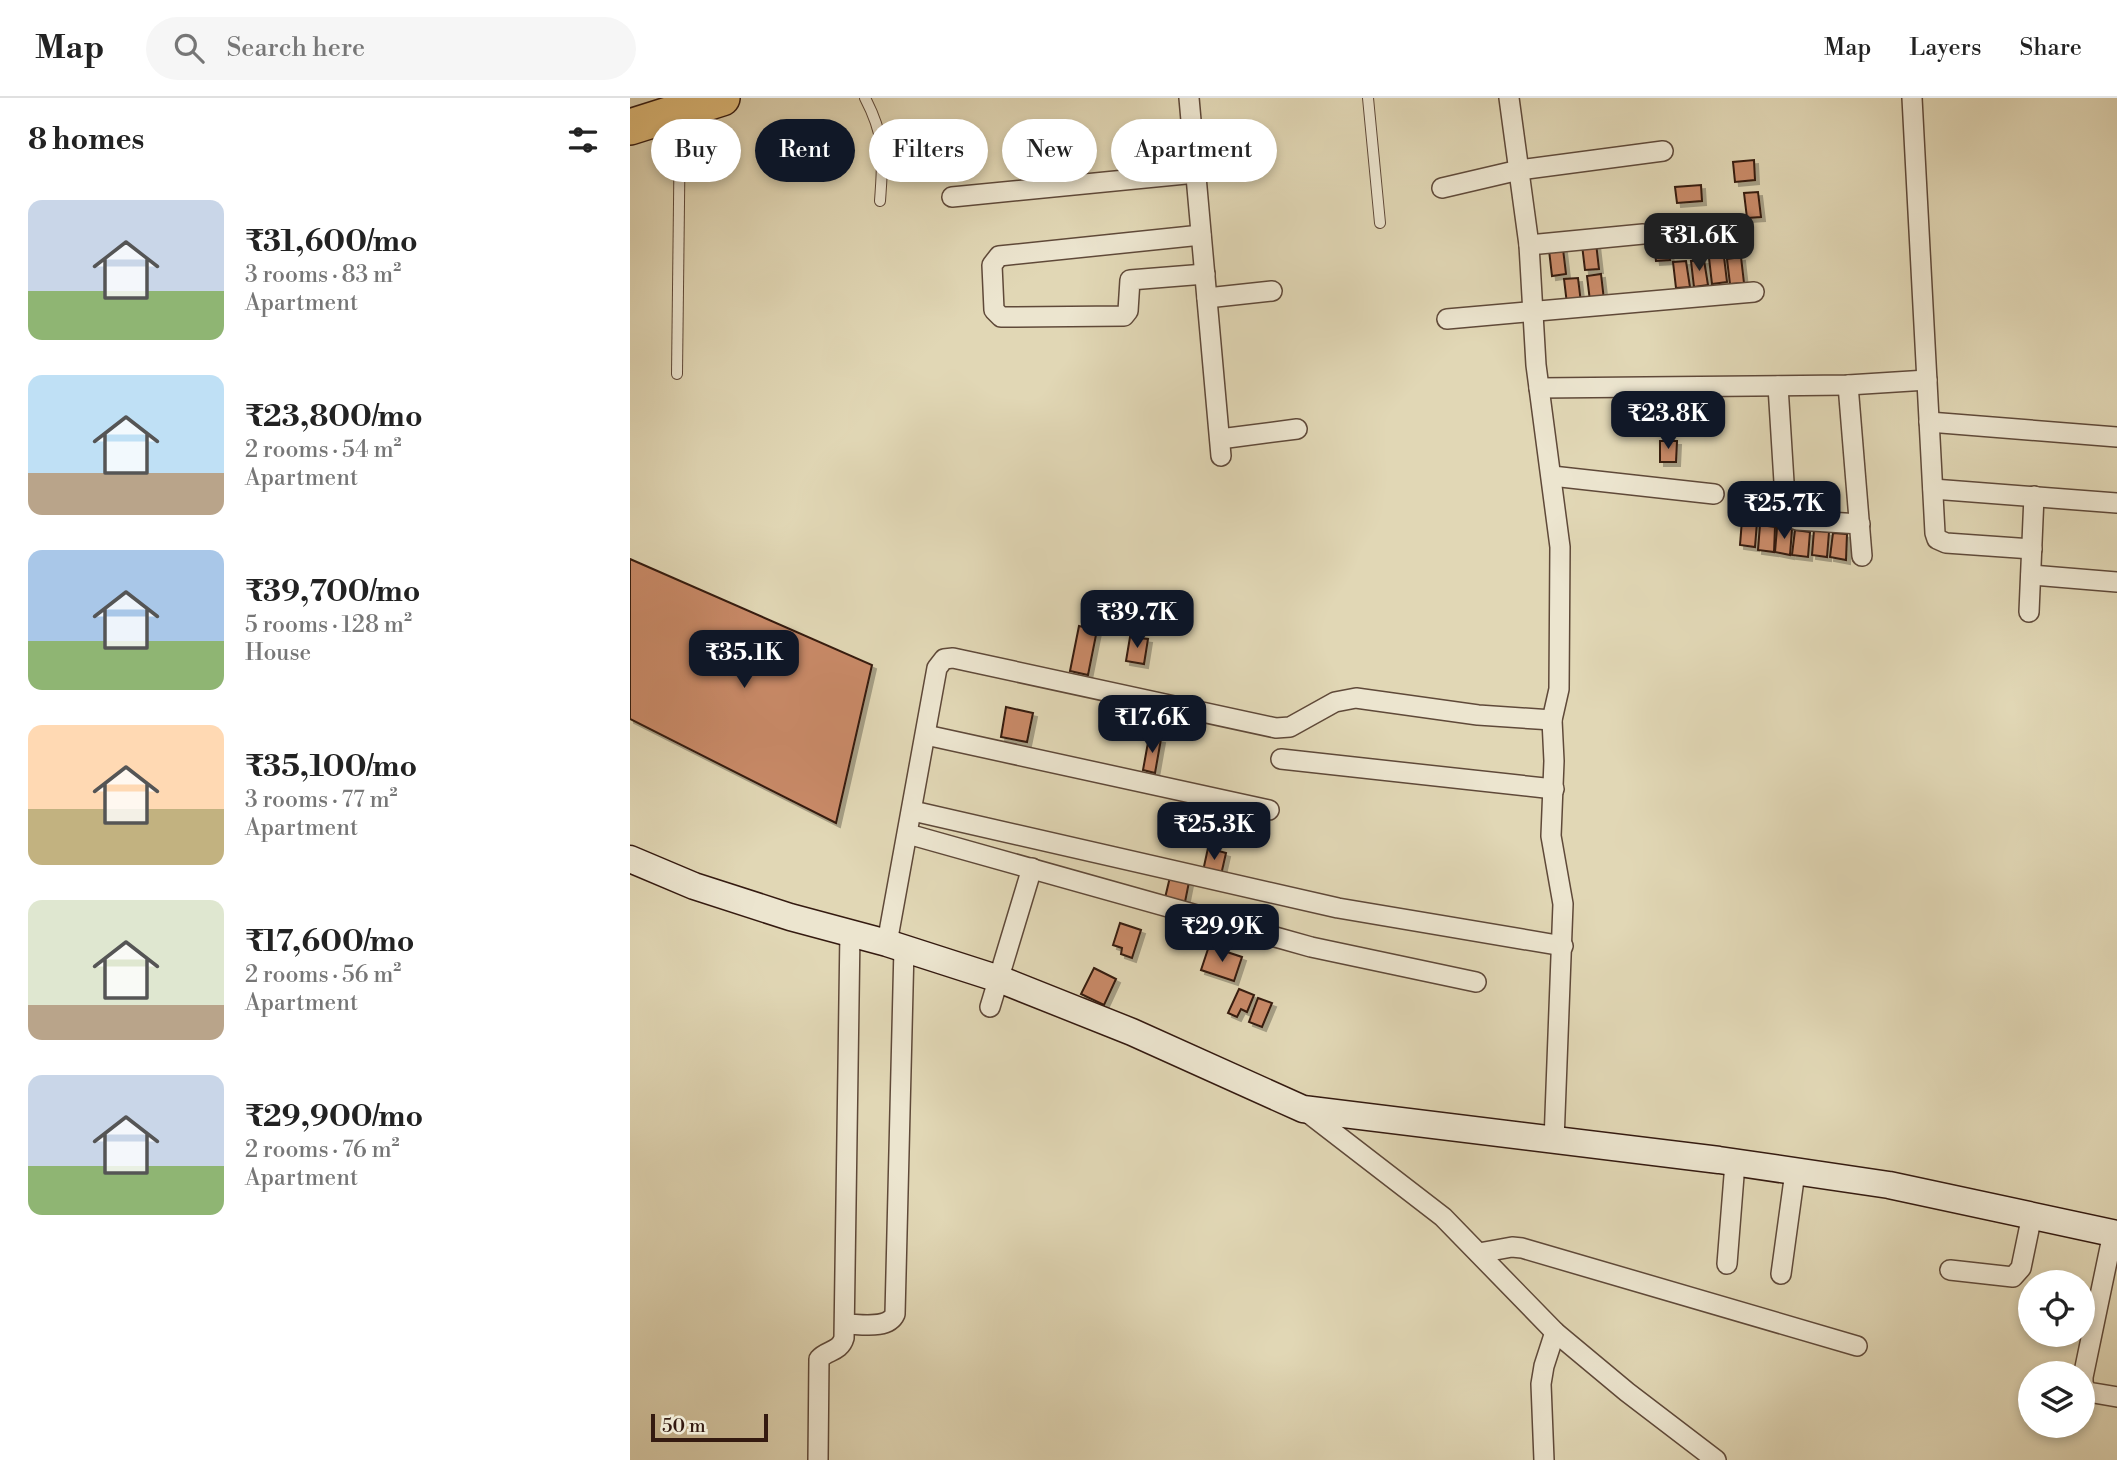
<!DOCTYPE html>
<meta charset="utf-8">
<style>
:root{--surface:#fff;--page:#f6f6f6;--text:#222;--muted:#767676;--line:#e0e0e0;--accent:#111827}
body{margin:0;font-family:"Libre Bodoni",serif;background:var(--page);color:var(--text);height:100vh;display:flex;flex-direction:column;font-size:26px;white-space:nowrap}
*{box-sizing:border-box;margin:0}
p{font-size:23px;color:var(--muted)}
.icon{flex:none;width:38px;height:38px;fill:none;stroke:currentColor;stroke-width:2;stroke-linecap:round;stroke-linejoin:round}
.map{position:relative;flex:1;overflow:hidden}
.details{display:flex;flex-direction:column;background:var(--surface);width:630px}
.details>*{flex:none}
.guide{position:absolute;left:21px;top:21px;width:665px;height:63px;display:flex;gap:14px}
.controls{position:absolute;left:1388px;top:1172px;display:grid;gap:14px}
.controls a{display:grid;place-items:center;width:77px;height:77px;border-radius:50%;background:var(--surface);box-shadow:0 4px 10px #0003;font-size:35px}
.scale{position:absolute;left:21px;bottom:18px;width:117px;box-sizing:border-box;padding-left:7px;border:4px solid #341a10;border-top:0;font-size:19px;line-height:24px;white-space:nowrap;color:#341a10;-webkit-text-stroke:5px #ece5cf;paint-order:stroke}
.price{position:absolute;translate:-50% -60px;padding:0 16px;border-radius:14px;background:var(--accent);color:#fff;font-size:23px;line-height:46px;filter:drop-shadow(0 2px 4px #0008)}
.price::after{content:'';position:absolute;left:50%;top:42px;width:21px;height:16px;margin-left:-10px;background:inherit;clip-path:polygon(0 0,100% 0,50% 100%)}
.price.active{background:#222;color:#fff}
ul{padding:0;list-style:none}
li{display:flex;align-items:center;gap:21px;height:175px;padding:0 28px}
li span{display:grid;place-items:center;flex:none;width:196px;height:140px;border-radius:14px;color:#555}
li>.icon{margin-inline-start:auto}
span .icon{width:84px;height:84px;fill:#fffc;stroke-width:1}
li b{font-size:30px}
h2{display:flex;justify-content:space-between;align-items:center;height:84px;padding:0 28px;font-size:30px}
.chip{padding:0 24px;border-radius:32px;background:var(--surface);box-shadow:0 4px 10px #0003;font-size:24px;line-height:63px}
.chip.active{background:var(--accent);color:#fff}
header{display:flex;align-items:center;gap:42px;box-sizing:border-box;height:98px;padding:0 35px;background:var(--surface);border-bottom:2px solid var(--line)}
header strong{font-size:33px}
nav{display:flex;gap:38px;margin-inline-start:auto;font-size:24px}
.search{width:490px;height:63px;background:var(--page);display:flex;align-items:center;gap:18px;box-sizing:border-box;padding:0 24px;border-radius:38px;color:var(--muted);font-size:26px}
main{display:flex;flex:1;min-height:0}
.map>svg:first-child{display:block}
.building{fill:#c98a68;stroke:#341a10;stroke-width:2;filter:url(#shadow)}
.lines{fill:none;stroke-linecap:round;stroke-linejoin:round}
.lane-casing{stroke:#5f4939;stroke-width:12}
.street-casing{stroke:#5f4939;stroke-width:22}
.secondary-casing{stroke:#341a10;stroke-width:29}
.highway-casing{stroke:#341a10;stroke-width:38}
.lane{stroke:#ece5cf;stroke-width:10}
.street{stroke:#ece5cf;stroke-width:19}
.secondary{stroke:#ece5cf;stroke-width:26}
.highway{stroke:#e0bc7a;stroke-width:35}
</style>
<header>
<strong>Map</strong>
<div class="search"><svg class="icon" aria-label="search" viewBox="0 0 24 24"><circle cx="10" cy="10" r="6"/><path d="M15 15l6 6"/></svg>Search here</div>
<nav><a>Map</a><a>Layers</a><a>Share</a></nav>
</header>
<main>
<section class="details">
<h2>8 homes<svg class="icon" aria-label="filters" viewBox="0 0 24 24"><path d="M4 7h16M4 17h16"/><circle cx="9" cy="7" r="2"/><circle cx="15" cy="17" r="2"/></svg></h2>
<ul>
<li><span style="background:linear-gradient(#c9d6e8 65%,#8fb573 0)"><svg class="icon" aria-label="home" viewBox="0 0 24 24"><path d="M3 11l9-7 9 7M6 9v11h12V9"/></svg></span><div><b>₹31,600/mo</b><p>3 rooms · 83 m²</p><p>Apartment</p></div></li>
<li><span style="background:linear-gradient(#bfe0f5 70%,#b9a48a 0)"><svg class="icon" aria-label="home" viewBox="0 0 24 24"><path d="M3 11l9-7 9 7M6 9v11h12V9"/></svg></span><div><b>₹23,800/mo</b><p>2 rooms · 54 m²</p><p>Apartment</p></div></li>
<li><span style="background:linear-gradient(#a9c7e8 65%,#8fb573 0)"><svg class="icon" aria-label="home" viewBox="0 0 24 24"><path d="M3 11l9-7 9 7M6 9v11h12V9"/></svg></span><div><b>₹39,700/mo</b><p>5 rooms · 128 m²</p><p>House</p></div></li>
<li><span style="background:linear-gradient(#ffd9b3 60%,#c2b280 0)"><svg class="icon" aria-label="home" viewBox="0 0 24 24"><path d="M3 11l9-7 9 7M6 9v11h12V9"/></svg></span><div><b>₹35,100/mo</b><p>3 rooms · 77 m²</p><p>Apartment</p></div></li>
<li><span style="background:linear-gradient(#dfe7d0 75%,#b9a48a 0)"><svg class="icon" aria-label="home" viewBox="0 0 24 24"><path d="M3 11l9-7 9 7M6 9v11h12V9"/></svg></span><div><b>₹17,600/mo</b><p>2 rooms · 56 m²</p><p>Apartment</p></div></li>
<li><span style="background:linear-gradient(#c9d6e8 65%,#8fb573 0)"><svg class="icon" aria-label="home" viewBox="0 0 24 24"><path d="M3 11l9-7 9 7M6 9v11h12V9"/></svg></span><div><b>₹29,900/mo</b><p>2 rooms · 76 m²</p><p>Apartment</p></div></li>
</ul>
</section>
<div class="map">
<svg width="1487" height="1362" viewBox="0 0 1487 1362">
<defs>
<filter id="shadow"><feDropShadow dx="4" dy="4" stdDeviation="0" flood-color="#0004"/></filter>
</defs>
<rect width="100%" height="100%" fill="#e1d7b5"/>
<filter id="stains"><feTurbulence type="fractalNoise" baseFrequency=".00286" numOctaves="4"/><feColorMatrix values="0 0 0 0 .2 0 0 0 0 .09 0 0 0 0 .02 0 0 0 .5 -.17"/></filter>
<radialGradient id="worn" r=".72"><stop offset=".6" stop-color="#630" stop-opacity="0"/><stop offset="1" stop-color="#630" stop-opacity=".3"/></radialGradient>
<g class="building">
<polygon points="1124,62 1125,82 1105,84 1103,64"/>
<polygon points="1071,87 1072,103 1047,105 1045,89"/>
<polygon points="1128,94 1131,119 1117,120 1114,95"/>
<polygon points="1108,129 1111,154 1097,155 1094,130"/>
<polygon points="1089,130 1092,155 1078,156 1075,131"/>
<polygon points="1037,137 1040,162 1026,163 1023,138"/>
<polygon points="966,145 969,171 955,172 952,147"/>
<polygon points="933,151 936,176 922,178 919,152"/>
<polygon points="1094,159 1097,184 1082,186 1079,160"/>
<polygon points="1111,159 1114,185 1100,186 1097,161"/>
<polygon points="1074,162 1078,187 1064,189 1061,163"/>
<polygon points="1056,163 1060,189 1046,190 1043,164"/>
<polygon points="971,176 974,202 960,203 957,178"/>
<polygon points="948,180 951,205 937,206 934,181"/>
<polygon points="1030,343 1047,343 1046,364 1030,364"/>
<polygon points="1163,391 1178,393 1176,418 1160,416"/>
<polygon points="1186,391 1201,393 1199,418 1184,416"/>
<polygon points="1112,422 1127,424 1125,449 1110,447"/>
<polygon points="1130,427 1145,429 1144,454 1128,452"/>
<polygon points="1147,430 1162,431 1160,457 1145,454"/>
<polygon points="1165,432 1180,434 1178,459 1162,457"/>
<polygon points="1184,432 1199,434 1197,459 1182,457"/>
<polygon points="1203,435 1217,436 1216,462 1200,459"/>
<polygon points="0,461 242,567 206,725 0,621"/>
<polygon points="449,528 467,532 458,577 440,573"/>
<polygon points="500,539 518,541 514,566 496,563"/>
<polygon points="376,609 403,615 397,644 371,639"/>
<polygon points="519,639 531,641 525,675 513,672"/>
<polygon points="578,750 596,755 591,777 573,773"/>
<polygon points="540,779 559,784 555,804 535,800"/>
<polygon points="490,825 511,832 502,860 491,856 492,850 483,847"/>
<polygon points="579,848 612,859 604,883 571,872"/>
<polygon points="464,870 486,881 474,907 451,896"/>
<polygon points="609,891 624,897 617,914 611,911 607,919 598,915"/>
<polygon points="628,900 642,905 632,929 619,924"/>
</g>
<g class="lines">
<defs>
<g id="lane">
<path d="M235,0C256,40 253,59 250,103"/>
<polyline points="738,0 750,125"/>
<polyline points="47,276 50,20"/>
</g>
<g id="street">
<polyline points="559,0 591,358"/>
<polyline points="879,0 899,147 906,267 930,449 929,591 922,622 924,663 921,738 933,806 924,1043"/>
<polyline points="1282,0 1305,435 1307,441 1316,445 1402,451"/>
<polyline points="812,90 889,72 1033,53"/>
<polyline points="322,99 566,75"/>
<polyline points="571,137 369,158 362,167 364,212 371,219 379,219 494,218 498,213 500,182 575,176"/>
<polyline points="899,147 1013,136"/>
<polyline points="577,200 642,193"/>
<polyline points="817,221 1124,194"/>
<polyline points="1218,287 1232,458"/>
<polyline points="1148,288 1156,416 1167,422 1230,426"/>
<polyline points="909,290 1218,287 1297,282"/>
<polyline points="1299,324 1487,339"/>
<polyline points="590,341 667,331"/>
<polyline points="922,378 1084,396"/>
<polyline points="1303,391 1487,405"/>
<polyline points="1401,477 1487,484"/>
<polyline points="1399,514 1404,398"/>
<polyline points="296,637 639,712"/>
<polyline points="651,661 924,691"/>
<polyline points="283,713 708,810 933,848"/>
<polyline points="278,736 681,849 846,884"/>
<polyline points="257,845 307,570 314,561 323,560 646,630 660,629 705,604 726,600 848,617 922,622"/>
<polyline points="360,909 402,770"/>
<polyline points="673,1011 813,1119 925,1234 997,1294 1086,1362"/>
<polyline points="1483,1135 1453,1279 1453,1287 1458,1294 1487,1299"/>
<polyline points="849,1155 882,1149 892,1150 1227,1248"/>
<polyline points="1097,1166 1105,1065"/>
<polyline points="1320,1172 1383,1179 1391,1170 1402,1117"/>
<polyline points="1151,1176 1165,1074"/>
<path d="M215,1226C230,1226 258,1232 265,1216L274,850"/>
<path d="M188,1362L189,1261C197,1252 210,1254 214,1240L220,834"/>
<polyline points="914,1362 911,1286 914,1268 925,1234"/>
</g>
<polyline id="secondary" points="0,761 64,788 160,819 257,845 369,881 502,934 673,1011 1089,1062 1259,1087 1487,1136"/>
<polyline id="highway" points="0,29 92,0"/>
</defs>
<use href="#lane" class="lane-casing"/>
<use href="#street" class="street-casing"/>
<use href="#secondary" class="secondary-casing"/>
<use href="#highway" class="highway-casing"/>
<use href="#lane" class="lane"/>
<use href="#street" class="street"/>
<use href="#secondary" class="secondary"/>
<use href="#highway" class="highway"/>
</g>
<rect width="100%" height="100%" filter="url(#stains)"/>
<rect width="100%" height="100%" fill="url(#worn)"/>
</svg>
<div class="controls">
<a><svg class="icon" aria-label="locate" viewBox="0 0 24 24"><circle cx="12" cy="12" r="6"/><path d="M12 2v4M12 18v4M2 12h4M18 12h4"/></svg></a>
<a><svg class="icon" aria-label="layers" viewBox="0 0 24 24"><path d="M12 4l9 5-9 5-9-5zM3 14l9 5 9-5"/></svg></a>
</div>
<div class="scale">50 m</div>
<b class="price active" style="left:1069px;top:175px">₹31.6K</b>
<b class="price" style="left:1038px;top:353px">₹23.8K</b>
<b class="price" style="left:1154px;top:443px">₹25.7K</b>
<b class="price" style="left:507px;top:552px">₹39.7K</b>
<b class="price" style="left:114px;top:592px">₹35.1K</b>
<b class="price" style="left:522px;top:657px">₹17.6K</b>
<b class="price" style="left:584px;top:764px">₹25.3K</b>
<b class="price" style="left:592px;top:866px">₹29.9K</b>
<div class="guide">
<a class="chip">Buy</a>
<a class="chip active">Rent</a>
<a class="chip">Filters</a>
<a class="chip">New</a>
<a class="chip">Apartment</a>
</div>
</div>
</main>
